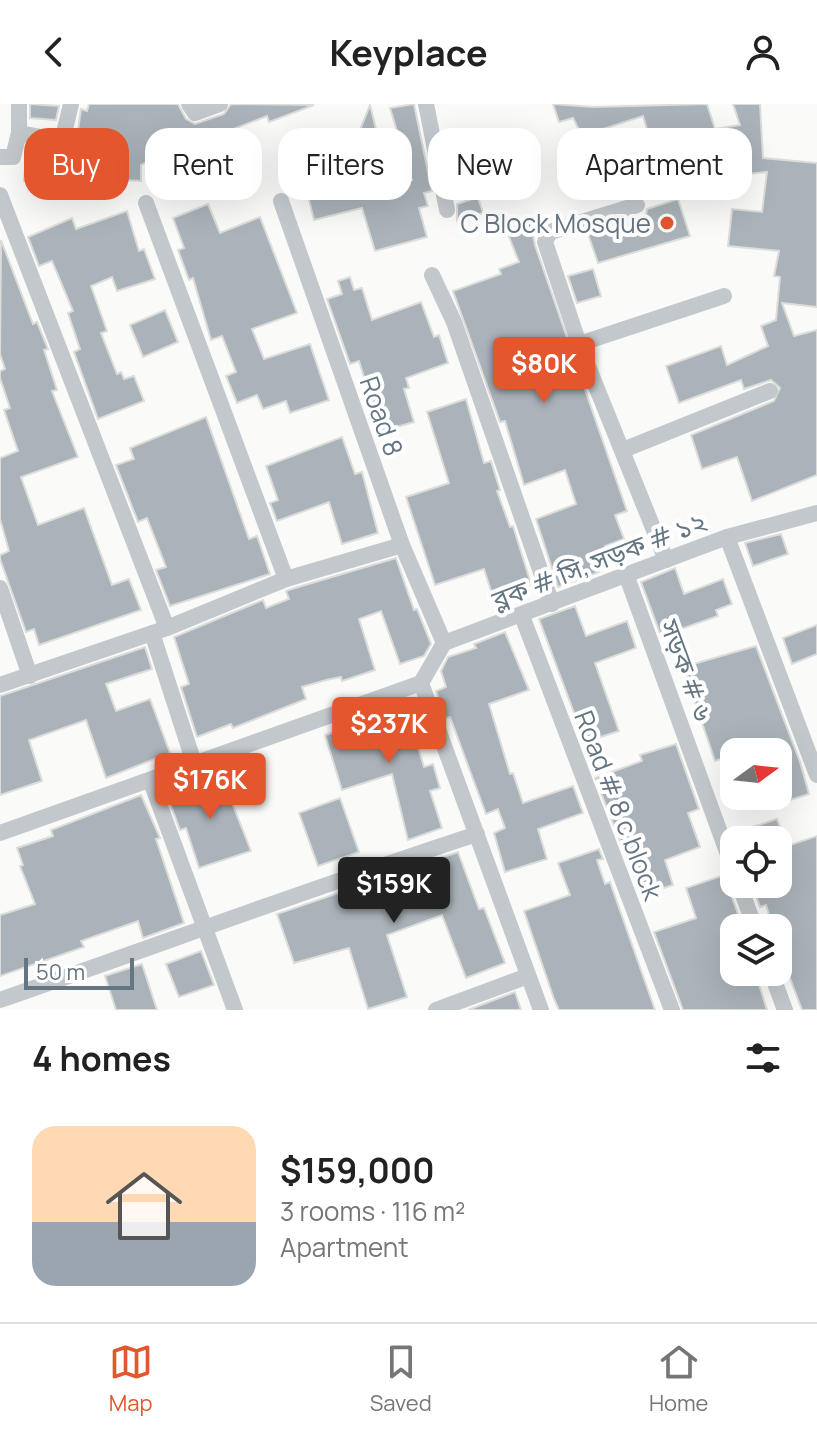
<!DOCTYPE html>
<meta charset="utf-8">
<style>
:root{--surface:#fff;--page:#f6f6f6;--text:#222;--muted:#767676;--line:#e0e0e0;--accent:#e4572e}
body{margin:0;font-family:Manrope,"Noto Sans Bengali",sans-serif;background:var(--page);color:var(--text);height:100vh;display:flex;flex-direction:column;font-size:30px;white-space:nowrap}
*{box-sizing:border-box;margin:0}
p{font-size:26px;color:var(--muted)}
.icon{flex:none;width:44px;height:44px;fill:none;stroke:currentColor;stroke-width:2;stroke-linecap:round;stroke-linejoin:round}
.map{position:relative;height:906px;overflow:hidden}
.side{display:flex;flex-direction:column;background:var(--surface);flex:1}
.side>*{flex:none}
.guide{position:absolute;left:24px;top:24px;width:770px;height:72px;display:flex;gap:16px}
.needle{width:52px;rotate:75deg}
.fabs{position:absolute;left:720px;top:634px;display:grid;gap:16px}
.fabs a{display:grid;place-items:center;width:72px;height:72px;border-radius:16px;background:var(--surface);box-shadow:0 8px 32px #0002;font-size:40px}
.scale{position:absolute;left:24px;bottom:20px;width:110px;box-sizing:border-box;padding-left:8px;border:4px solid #657683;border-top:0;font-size:22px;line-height:28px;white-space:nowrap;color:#657683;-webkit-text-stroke:6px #fff;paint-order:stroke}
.price{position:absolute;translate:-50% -68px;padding:0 18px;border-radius:8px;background:var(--accent);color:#fff;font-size:26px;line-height:52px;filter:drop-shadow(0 2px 4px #0008)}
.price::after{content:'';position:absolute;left:50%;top:48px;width:24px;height:18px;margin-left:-12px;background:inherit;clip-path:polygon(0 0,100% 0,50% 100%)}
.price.selected{background:#222;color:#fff}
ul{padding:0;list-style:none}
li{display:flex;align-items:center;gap:24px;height:200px;padding:0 32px}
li+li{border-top:2px solid var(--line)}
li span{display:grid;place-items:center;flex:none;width:224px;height:160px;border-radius:24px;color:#555}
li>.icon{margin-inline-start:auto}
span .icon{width:96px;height:96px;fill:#fffc;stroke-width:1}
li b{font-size:34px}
h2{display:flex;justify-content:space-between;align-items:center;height:96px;padding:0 32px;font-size:34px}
.tag{padding:0 28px;border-radius:24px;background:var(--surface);box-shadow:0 8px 32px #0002;font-size:28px;line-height:72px}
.tag.selected{background:var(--accent);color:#fff}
header{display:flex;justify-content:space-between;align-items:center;height:104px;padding:0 32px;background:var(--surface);font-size:36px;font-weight:700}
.dock{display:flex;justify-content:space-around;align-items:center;height:112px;border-top:2px solid var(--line);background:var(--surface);font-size:22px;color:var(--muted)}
.dock a{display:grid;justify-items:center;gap:4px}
.dock .selected{color:var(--accent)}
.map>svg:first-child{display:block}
.building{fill:#aab3b9;stroke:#dcdcda;stroke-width:2}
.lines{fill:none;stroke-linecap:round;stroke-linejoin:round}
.minor{stroke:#c3c8cc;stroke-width:16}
.poi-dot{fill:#e4572e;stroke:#fff;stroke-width:3}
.labels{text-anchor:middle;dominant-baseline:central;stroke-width:8;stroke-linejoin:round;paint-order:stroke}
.poi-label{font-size:26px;fill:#657683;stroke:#fff;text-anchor:end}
.street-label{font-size:26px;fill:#657683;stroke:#fff}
</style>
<header><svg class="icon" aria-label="back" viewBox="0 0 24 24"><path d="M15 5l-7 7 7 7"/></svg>Keyplace<svg class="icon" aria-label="person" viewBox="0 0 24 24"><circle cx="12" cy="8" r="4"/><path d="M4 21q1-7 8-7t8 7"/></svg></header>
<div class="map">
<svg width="817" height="906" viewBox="0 0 817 906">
<rect width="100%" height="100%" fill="#fafaf8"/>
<g class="building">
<polygon points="30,0 59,2 56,16 30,14"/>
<polygon points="89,0 178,0 186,15 195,20 224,10 231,0 314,1 269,18 267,12 208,35 206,32 172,44 141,61 141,77 108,75 106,92 24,77 27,42 56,47 76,42 81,5 87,7"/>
<polygon points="414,0 432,87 424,89 428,102 419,104 427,133 375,147 362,104 314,116 307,88 354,75 351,61 361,58 355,38 370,1 390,82 412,76 390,4"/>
<polygon points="553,0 593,3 707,0 715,25 740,21 733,0 760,0 763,54 817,59 817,203 782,199 794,232 817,226 817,371 752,397 737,353 702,365 691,331 774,297 780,284 771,276 744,285 741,276 679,299 666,262 721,242 727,261 768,242 761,222 776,216 780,173 774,172 779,147 728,142 732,105 762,108 767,68 731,72 725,43 696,51 691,33 679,37 675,25 649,32 643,12 600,26 609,43 590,47 573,14 559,18"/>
<polygon points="641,39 652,74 594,91 590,78 622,69 615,47"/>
<polygon points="532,62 538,80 509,89 504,70"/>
<polygon points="478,93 483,109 457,117 457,100"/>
<polygon points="678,95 690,132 598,159 588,130 646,111 647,105"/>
<polygon points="208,100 220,129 260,113 297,209 252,225 264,255 310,240 329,296 290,309 286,297 263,305 257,291 237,299 226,272 236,268 222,232 211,236 193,174 189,176 178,146 184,144 173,114"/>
<polygon points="127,107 139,147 144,145 155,175 117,187 112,173 91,182 107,227 101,229 117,270 121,268 124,275 134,272 144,297 98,315 74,248 80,245 68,209 73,207 52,157 39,162 28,133 72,114 76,125"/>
<polygon points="540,114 542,120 533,131 535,141 627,407 615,411 624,435 605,442 607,447 593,452 599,468 558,483 536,415 576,400 565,366 524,381 505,317 500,318 453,187 501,170 499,165 519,158 507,128"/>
<polygon points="1,136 33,220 37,218 48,245 44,246 57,286 52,287 78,353 21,373 38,421 84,404 112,481 129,475 141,506 39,541 34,525 26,528 0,455 0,451 9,447 0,415 0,354 18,347 4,306 10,304 0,274 0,267 5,265 0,250"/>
<polygon points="593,165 601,192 577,199 568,172"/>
<polygon points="350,173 354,186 362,184 372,216 421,198 434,233 439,231 448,259 406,274 409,284 404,285 414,318 376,329 367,300 372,299 359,257 350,260 327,195 342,190 338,177"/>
<polygon points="165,206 178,238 143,253 130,221"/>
<polygon points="466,295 484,359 491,357 500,386 497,387 510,423 513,422 531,480 493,493 484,465 435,481 406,393 449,379 427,308"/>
<polygon points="206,313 249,435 257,432 270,470 170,502 156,466 166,463 147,414 138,418 116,361 134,355 130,344"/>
<polygon points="342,333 355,370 362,368 378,429 342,440 329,398 277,417 270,399 278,396 266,362"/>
<polygon points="781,430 788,450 753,462 745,439"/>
<polygon points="396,454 414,506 417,505 431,540 424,552 400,560 381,507 359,515 375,566 342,577 341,573 326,576 302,583 306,595 233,624 231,620 197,633 181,583 189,580 174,533 263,496 266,504 289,495 286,487 295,484"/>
<polygon points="675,464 684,490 723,475 732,500 716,506 718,512 661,532 641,478"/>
<polygon points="575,502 586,532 627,517 636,544 595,559 619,627 585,638 539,515"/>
<polygon points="817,521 817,550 792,560 783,534"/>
<polygon points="505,528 529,586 489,600 510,670 513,669 523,699 573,682 583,709 538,725 547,755 505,768 494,729 505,724 498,705 486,710 450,613 446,614 436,587 446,583 441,567 448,553 476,544 474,540"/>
<polygon points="756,542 800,658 809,690 781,699 778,648 763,648 760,641 715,657 683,563"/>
<polygon points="145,543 152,565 106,580 116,607 150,595 170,649 106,674 86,616 29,636 42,677 0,691 0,592"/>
<polygon points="405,600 424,663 433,660 440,684 430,687 442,724 408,736 392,670 342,686 325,631 370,617 368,611"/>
<polygon points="676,640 699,705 688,709 700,743 665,756 673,781 642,791 595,674 642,657 640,651"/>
<polygon points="221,671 251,747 199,764 186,724 180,726 167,691"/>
<polygon points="141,691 160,734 156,735 184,819 143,834 138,817 81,837 84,843 0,872 0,811 35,800 20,762 23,761 17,744 53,732 51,726"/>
<polygon points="340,694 359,748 318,762 299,709"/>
<polygon points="777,715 785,736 734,736 732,730"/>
<polygon points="817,732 817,906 802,906 782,853 778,824 773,824 766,801 760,803 752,780 778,780 778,745"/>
<polygon points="599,745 603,755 597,756 605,780 610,778 655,906 559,906 554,895 524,807 570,791 558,759"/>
<polygon points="458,748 479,805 484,804 505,859 466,874 442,811 387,831 407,893 368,905 349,844 294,859 277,810"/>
<polygon points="724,771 743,824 734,824 734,868 755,868 767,906 683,906 654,828 696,814 686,784"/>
<polygon points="201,847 214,881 179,893 166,860"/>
<polygon points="142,860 157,906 116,906 105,872"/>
<polygon points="515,888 521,906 468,906"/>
</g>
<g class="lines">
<g class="minor">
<polyline points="189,0 195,9 220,0"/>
<polyline points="426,0 447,106"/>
<polyline points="19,29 58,36 63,33 71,0"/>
<polyline points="0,53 13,53 19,29 19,0"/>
<polyline points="0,91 167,524"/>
<polyline points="281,97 402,441 444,539"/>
<polyline points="146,99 286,475"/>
<polyline points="637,101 550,128 545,138 579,240 666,456"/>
<polyline points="432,171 454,218 552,500"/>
<polyline points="579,240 724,192"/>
<polyline points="623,346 770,287"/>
<polyline points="727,433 817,671"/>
<polyline points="627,473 734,767"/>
<polyline points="0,484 30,572"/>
<polyline points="522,512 672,906"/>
<polyline points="152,529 195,662"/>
<polyline points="421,579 444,539 727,433 817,409"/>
<polyline points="421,579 541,906"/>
<polyline points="0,581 167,524 286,475 402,441"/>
<polyline points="151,678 235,906"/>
<polyline points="0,729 421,579"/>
<polyline points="739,780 755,824"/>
<polyline points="771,868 785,906"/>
<path d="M0,896C159,841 317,782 477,730"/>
<polyline points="436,906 528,872"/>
</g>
</g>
<circle class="poi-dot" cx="667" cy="119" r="8"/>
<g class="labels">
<g class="poi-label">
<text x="651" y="119">C Block Mosque</text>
</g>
<g class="street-label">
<text transform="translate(382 312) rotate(71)">Road 8</text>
<text transform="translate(599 456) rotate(-21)">ব্লক # সি, সড়ক # ১২</text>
<text transform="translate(687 566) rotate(70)">সড়ক # ৬</text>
<text transform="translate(619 701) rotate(69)">Road # 8 c block</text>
</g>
</g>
</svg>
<div class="fabs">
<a><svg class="needle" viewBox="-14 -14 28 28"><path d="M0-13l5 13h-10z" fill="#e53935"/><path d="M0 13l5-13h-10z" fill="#767676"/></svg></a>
<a><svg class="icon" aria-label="locate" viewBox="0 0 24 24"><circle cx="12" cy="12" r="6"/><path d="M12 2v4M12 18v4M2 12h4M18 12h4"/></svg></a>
<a><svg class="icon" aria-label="layers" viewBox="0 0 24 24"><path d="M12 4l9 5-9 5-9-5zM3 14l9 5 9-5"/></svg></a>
</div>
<div class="scale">50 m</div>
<b class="price" style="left:544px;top:301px">$80K</b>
<b class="price" style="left:389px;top:661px">$237K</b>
<b class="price" style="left:210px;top:717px">$176K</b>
<b class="price selected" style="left:394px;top:821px">$159K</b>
<div class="guide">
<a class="tag selected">Buy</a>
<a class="tag">Rent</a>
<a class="tag">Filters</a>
<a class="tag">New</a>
<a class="tag">Apartment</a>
</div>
</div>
<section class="side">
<h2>4 homes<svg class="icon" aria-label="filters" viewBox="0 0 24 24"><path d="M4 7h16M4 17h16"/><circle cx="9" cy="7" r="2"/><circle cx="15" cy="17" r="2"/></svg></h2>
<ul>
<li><span style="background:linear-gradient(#ffd9b3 60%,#9aa5b1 0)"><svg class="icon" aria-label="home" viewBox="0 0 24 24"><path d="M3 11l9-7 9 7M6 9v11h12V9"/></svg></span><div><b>$159,000</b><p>3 rooms · 116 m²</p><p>Apartment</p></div></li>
</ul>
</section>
<nav class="dock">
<a class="selected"><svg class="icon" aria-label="map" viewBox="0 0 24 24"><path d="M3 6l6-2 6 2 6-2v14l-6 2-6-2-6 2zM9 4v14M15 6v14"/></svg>Map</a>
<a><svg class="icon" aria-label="saved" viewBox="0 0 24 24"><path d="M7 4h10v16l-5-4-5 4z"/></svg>Saved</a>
<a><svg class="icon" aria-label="home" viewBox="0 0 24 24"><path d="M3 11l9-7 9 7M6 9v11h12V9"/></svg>Home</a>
</nav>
